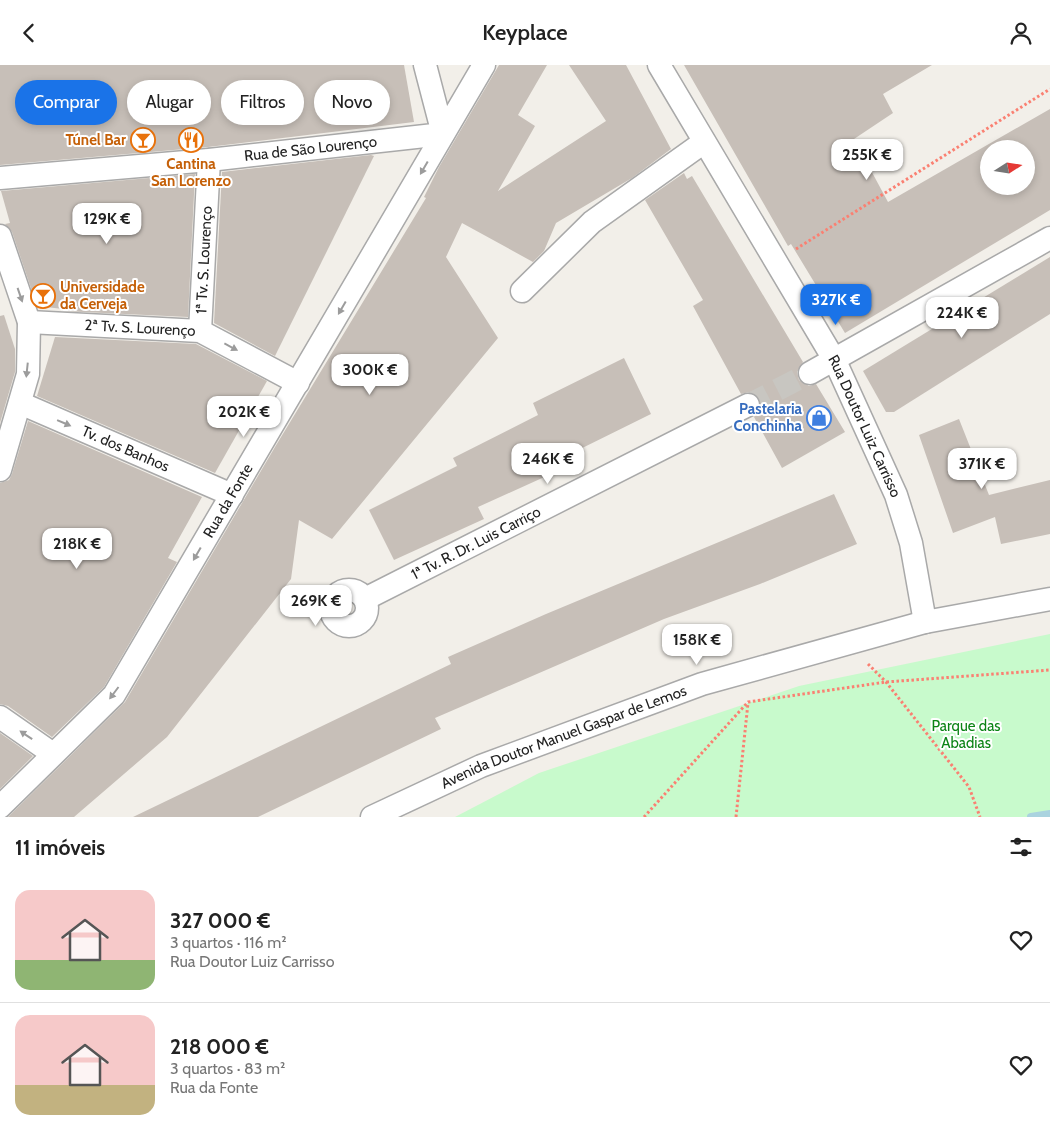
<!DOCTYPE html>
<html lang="pt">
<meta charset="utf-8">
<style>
:root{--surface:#fff;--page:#f2f2f2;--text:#222;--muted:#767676;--line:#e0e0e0;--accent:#1a73e8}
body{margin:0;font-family:Cabin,sans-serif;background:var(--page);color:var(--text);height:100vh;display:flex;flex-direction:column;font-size:19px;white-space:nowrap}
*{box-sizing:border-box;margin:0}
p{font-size:16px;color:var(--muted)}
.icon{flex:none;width:28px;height:28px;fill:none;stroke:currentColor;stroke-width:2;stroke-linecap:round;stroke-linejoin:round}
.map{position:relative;height:752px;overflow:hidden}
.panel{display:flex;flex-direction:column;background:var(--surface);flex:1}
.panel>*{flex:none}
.top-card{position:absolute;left:15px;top:15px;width:500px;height:45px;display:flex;gap:10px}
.needle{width:32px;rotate:78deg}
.controls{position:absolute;left:980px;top:75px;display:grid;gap:10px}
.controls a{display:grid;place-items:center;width:55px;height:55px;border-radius:50%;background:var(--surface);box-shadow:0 2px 8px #0003;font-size:25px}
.price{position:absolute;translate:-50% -42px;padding:0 11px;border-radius:10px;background:#fff;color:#222;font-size:16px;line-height:32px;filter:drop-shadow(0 1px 2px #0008)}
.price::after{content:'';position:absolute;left:50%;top:30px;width:15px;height:11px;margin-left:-8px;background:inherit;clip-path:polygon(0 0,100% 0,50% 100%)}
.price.current{background:var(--accent);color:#fff}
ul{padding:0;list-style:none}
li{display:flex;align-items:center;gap:15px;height:125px;padding:0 15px}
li+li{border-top:1px solid var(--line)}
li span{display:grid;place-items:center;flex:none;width:140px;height:100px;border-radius:15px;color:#555}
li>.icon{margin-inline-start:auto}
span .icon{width:60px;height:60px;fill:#fffc;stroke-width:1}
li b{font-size:21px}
h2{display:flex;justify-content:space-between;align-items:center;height:60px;padding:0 15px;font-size:21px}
.tag{padding:0 18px;border-radius:22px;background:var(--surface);box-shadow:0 2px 8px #0003;font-size:18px;line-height:45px}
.tag.current{background:var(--accent);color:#fff}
header{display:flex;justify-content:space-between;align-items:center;height:65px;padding:0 15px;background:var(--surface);font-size:22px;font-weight:600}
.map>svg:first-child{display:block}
.park{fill:#c8facc}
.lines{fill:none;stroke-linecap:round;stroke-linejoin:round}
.stream{stroke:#aad3df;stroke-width:8}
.building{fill:#c7bfb8;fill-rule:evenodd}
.street-tunnel{stroke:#c8c6c1;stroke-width:22;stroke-dasharray:22 11;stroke-linecap:butt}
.street-casing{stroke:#a9a9a9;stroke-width:25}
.path{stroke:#fa8072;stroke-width:3;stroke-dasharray:2.5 2.5;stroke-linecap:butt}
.street{stroke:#fff;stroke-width:22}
.oneway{fill:#9c9c9c}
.labels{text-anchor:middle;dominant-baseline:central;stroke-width:4;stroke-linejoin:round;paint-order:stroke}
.food-label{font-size:15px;font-weight:bold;fill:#c56008;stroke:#fff;text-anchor:end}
.street-label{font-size:15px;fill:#222;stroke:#fff}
.shop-label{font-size:15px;font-weight:bold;fill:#366cbe;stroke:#fff;text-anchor:end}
.park-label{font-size:15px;fill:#0c8416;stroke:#fff}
</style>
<header><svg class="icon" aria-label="back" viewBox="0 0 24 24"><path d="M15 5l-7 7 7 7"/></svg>Keyplace<svg class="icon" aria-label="person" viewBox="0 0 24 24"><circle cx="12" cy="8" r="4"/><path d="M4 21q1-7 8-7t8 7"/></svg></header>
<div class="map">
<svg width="1050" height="752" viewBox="0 0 1050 752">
<rect width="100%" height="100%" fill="#f2efe9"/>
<polygon class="park" points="1050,569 1050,752 455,752 539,708 799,621"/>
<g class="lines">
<polyline class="stream" points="1031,752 1050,749"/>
</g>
<g class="building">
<polygon points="0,0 404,0 414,57 208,82 0,100"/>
<polygon points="499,0 547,0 518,50 535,61 498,126 606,56 569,0 626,0 671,84 632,113 556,158 544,186 533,197 462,158 446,192 498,273 332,474 299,455 291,514 167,672 74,752 8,752 125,637 275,382 426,133 424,132 439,102"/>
<path d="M684,0H932L883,29L893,48L854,74L888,137L1050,44V145L845,268L791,179L788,181ZM989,84H1026V121H989Z"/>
<polygon points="371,90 374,91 275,291 214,258 222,107"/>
<polygon points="684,108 687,114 692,111 803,297 797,307 799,315 809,321 816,319 845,367 782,403 754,352 761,341 759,334 749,327 741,329 693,241 703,235 645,135"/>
<polygon points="195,109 188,252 62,246 63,244 37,241 12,167 5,159 10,158 1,126"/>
<polygon points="1050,192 1050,249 894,347 886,347 863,306"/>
<polygon points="4,250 15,284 15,307 0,358 0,251"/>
<polygon points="55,272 196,279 267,316 215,408 37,331"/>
<polygon points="624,293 651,349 560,394 562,404 478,442 484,454 394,495 369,445 457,401 453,393 538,350 533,338"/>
<polygon points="959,354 989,430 1050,415 1050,469 1001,479 995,452 953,468 919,370"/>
<polygon points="28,356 202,432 168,493 177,497 104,622 52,672 8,641 0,639 0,418 9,415 12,409"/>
<polygon points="834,429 857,479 760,519 664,554 435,653 441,664 258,752 133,752 451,599 448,592 546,549"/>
<polygon points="0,668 33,691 0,724"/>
</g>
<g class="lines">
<polyline class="street-tunnel" points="748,340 810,308"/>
<defs>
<g id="street">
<path id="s1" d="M659,0L835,296L896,430L911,478L925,557"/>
<path id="s2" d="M0,113L209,95L443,69L425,0"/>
<polyline points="0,171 29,257 28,309 0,405"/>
<polyline points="522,226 592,157 704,77"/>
<polyline points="29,257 200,266 298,318"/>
<polyline points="200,266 209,95"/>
<polyline points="810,308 1050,173"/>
<path id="s3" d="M20,338L232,430"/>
<circle cx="349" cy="543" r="18"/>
<polyline points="365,534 748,340"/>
<polyline points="0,652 53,689"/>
<path id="s4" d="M0,742L114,630L484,0"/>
<path id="s5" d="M372,752L481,701L702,619L925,557L1050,534"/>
</g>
</defs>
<use href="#street" class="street-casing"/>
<g class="path">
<polyline points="796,184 1050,24"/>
<polyline points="868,599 886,617 969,722 980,752"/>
<polyline points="644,752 748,637 886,617 1050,605"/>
<polyline points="736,752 748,638"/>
</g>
<use href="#street" class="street"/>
</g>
<defs><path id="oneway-solid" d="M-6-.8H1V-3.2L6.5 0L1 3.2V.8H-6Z" transform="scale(1.25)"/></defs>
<g class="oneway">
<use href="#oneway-solid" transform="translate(424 103) rotate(120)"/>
<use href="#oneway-solid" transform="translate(20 230) rotate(71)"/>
<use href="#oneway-solid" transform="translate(342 243) rotate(120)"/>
<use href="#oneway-solid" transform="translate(231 282) rotate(28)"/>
<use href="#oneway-solid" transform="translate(27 305) rotate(96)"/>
<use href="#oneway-solid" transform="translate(64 358) rotate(23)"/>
<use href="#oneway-solid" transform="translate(197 489) rotate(120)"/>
<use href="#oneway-solid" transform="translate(114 628) rotate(127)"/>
<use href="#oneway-solid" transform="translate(26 670) rotate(-146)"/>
</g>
<defs>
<symbol id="bar-ring" viewBox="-11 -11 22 22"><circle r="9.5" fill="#fff" stroke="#e8710a" stroke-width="1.5"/><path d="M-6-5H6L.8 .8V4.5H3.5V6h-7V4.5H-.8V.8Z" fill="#e8710a"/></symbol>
<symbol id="restaurant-ring" viewBox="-11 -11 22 22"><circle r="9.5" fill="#fff" stroke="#e8710a" stroke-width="1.5"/><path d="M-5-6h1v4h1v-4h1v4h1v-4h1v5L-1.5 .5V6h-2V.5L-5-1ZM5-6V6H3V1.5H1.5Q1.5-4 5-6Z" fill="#e8710a"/></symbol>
<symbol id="shop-ring" viewBox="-11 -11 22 22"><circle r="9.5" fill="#fff" stroke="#3f7fe0" stroke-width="1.5"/><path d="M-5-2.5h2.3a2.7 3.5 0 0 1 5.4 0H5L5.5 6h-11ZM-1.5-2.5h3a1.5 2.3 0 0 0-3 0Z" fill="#3f7fe0"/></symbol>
</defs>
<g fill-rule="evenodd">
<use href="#bar-ring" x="129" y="61" width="28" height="28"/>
<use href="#restaurant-ring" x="177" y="61" width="28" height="28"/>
<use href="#bar-ring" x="29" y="217" width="28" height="28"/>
<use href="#shop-ring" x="805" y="339" width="28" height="28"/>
</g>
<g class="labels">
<g class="food-label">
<text x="126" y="75">Túnel Bar</text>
<text x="191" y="99" text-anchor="middle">Cantina<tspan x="191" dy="17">San Lorenzo</tspan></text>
<text x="60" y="222" text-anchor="start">Universidade<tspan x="60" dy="17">da Cerveja</tspan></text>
</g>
<g class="street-label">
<text stroke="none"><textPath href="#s2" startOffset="312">Rua de São Lourenço</textPath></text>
<text transform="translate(204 195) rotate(-87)">1ª Tv. S. Lourenço</text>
<text transform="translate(140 263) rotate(3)">2ª Tv. S. Lourenço</text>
<text stroke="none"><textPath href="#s1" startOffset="416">Rua Doutor Luiz Carrisso</textPath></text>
<text stroke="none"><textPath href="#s3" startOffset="115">Tv. dos Banhos</textPath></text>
<text stroke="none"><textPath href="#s4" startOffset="385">Rua da Fonte</textPath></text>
<text transform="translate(476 478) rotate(-27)">1ª Tv. R. Dr. Luis Carriço</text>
<text stroke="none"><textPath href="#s5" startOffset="208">Avenida Doutor Manuel Gaspar de Lemos</textPath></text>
</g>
<g class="shop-label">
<text x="802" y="344">Pastelaria<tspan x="802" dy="17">Conchinha</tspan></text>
</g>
<g class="park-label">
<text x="966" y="661">Parque das<tspan x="966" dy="17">Abadias</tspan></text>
</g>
</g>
</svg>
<div class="controls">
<a><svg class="needle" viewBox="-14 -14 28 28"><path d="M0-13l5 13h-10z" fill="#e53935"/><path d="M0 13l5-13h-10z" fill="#767676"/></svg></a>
</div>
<b class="price" style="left:867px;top:116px">255K €</b>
<b class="price" style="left:107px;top:180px">129K €</b>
<b class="price current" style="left:836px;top:261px">327K €</b>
<b class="price" style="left:962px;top:274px">224K €</b>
<b class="price" style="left:370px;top:331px">300K €</b>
<b class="price" style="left:244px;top:373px">202K €</b>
<b class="price" style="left:548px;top:420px">246K €</b>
<b class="price" style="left:982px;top:425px">371K €</b>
<b class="price" style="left:77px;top:505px">218K €</b>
<b class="price" style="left:316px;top:562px">269K €</b>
<b class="price" style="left:697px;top:601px">158K €</b>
<div class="top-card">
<a class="tag current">Comprar</a>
<a class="tag">Alugar</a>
<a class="tag">Filtros</a>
<a class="tag">Novo</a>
</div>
</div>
<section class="panel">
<h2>11 imóveis<svg class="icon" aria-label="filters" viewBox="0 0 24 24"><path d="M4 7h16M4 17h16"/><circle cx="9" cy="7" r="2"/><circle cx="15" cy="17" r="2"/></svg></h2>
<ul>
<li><span style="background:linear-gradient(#f6c9c9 70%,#8fb573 0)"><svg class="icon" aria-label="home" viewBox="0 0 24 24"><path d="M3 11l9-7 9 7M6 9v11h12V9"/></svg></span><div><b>327 000 €</b><p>3 quartos · 116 m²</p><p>Rua Doutor Luiz Carrisso</p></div><svg class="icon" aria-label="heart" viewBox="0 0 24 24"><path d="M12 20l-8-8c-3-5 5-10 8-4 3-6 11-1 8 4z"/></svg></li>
<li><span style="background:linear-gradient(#f6c9c9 70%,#c2b280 0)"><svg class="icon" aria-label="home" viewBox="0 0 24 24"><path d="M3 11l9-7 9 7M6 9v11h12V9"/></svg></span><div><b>218 000 €</b><p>3 quartos · 83 m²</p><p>Rua da Fonte</p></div><svg class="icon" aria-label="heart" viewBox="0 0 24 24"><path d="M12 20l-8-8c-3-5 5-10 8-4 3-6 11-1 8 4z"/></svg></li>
</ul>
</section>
